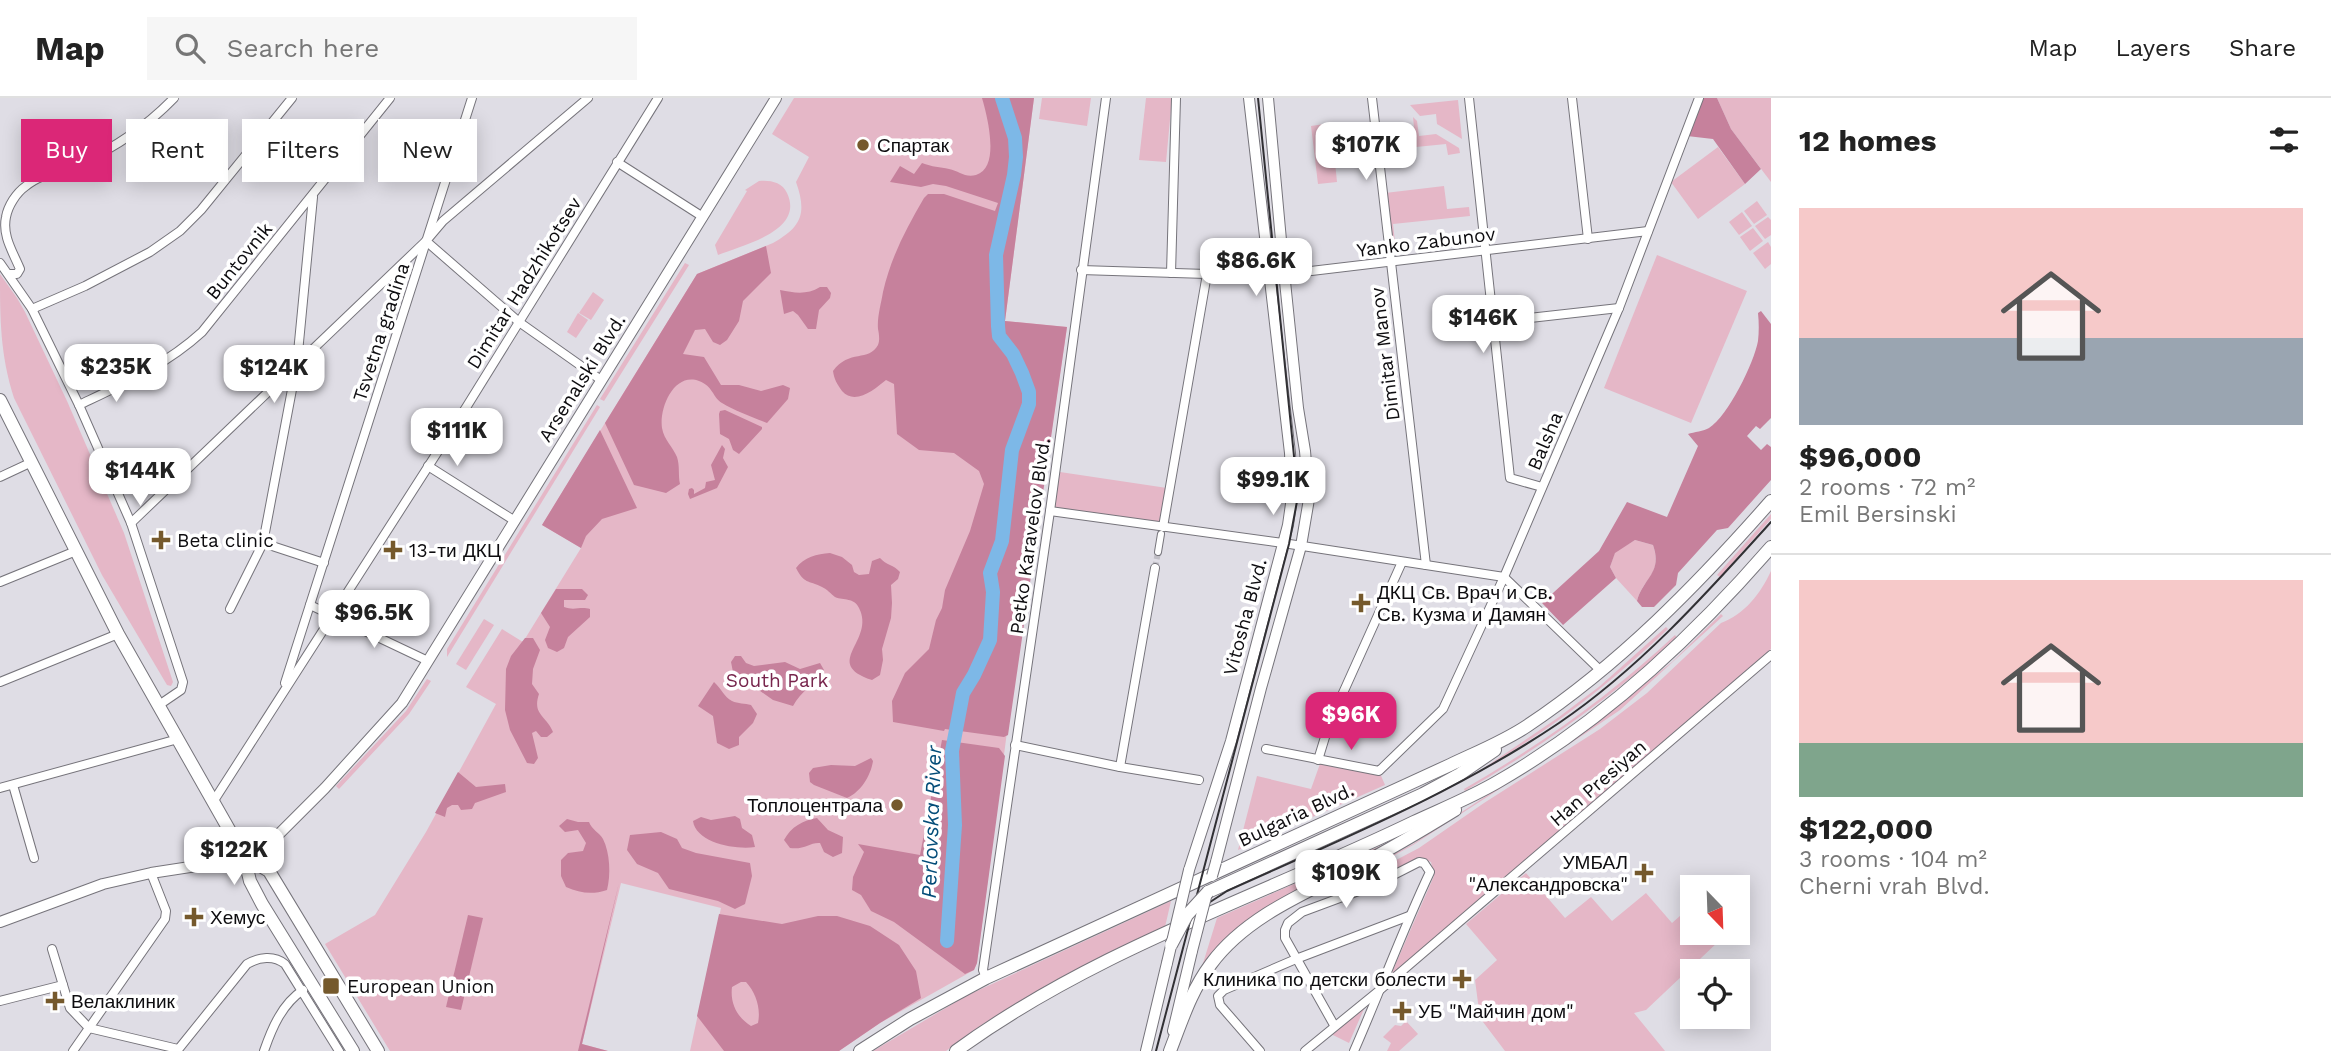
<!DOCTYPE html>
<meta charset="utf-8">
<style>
:root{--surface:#fff;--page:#f6f6f6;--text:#222;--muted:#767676;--line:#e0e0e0;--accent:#db2777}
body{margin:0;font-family:"Work Sans",sans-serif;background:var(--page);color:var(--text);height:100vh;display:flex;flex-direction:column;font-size:26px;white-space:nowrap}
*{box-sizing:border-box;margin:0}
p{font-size:23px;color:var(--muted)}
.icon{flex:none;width:38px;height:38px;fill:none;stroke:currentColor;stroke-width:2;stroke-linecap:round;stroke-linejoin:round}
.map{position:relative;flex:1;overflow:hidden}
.side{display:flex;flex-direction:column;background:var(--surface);width:560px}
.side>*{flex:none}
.guide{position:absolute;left:21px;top:21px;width:665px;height:63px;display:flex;gap:14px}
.needle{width:46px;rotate:157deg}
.controls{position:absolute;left:1680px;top:777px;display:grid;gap:14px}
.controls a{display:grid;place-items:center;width:70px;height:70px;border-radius:0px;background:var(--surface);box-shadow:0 4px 18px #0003;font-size:35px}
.price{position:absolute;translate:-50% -60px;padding:0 16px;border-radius:14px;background:#fff;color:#222;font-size:23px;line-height:46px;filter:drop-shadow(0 2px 4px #0008)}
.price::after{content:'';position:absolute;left:50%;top:42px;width:21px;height:16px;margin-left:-10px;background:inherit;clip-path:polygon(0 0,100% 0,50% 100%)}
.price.active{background:var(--accent);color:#fff}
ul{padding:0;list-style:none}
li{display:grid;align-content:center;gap:14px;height:371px;padding:0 28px}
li+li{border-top:2px solid var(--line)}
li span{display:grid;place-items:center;height:217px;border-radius:0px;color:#555}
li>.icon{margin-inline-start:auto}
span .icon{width:126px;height:126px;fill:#fffc;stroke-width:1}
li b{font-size:30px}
h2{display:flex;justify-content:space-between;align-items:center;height:84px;padding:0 28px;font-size:30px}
.pill{padding:0 24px;border-radius:0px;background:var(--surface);box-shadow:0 4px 18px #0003;font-size:24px;line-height:63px}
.pill.active{background:var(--accent);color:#fff}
header{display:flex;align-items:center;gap:42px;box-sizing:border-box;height:98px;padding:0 35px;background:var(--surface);border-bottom:2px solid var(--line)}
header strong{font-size:33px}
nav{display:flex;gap:38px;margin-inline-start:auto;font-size:24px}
.search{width:490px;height:63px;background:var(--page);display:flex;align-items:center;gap:18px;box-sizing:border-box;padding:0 24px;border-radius:0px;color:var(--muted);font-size:26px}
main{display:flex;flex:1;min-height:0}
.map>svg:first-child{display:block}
.green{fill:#e5b7c7}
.forest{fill:#c6819c;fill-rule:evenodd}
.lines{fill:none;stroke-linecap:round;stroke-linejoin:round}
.river{stroke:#7db8e7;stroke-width:14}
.pedestrian-tunnel{stroke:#c0bec5;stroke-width:6;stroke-dasharray:6 3;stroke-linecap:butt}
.pedestrian-casing{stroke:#76747b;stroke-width:8}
.minor-casing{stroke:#76747b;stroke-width:10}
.tertiary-casing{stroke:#76747b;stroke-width:12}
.secondary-casing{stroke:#76747b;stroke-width:14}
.primary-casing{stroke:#76747b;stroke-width:14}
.pedestrian{stroke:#fff;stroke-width:6}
.minor{stroke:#fff;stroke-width:8}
.tertiary{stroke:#fff;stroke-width:10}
.secondary{stroke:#fff;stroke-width:12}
.primary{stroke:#fff;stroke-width:12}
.tram{stroke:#313034;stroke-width:2}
.tertiary-bridge-casing{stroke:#76747b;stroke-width:12;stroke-linecap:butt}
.primary-bridge-casing{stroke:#76747b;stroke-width:14;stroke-linecap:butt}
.tertiary-bridge{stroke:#fff;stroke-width:10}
.primary-bridge{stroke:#fff;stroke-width:12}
.poi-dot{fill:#75592c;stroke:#fff;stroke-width:2.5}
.labels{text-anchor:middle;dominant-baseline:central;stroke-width:7;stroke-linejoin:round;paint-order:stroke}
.poi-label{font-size:19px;fill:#0d0c0f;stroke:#fff;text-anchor:start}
.street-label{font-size:19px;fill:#0d0c0f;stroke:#fff}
.park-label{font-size:19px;fill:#77254c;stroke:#fff}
.water-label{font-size:21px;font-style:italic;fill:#044d79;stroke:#fff}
</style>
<header>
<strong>Map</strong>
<div class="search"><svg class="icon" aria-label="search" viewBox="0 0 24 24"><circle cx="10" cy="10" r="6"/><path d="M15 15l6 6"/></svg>Search here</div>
<nav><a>Map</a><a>Layers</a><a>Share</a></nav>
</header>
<main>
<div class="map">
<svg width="1771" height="953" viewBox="0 0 1771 953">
<rect width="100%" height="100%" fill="#dfdde5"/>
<g class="green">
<path d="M794,0H1034L1005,223L1067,229L1008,626L977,865L974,872L880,925L839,953H690L721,810L621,785L582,946L608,953H390L325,846L375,817L426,734L496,606L466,589L502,531L523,544L581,450L542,427L697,176L773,145C802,129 807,115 796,84L809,59L772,36Z"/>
<polygon points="1042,0 1091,0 1087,28 1039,21"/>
<polygon points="1146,0 1172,0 1166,64 1139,62"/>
<polygon points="1717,0 1771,0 1771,84 1731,31"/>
<polygon points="1458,2 1462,41 1437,26 1436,16 1420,18 1410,7"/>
<polygon points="1413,19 1417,23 1419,38 1436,36 1459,50 1460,55 1448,57 1446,46 1416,49"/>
<polygon points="1331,25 1337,84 1318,86 1311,28"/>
<polygon points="1718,49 1745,86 1698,121 1671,84"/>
<path d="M759,83C770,82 782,84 787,95C805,133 743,147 718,157L715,147L747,93L745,92Z"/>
<polygon points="1444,88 1447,111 1469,109 1470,118 1393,126 1395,144 1391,144 1385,95"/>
<polygon points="1757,103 1767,117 1754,126 1744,113"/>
<polygon points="1742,114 1752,128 1739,137 1729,124"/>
<polygon points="1768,119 1771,122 1771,137 1765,141 1755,128"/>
<polygon points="1753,130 1763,143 1750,153 1740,139"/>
<polygon points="1768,144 1771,149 1771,166 1765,171 1753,155"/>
<polygon points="1657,157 1747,193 1691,325 1604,290"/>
<polygon points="685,165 689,167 604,303 600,301"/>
<path d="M0,176L17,200L25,214L67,303L124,435L173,584L171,588L167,587L102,477L14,300C0,257 0,220 0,176Z"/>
<polygon points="593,194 604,202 591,222 579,215"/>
<polygon points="578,215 588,222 576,240 567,234"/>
<polygon points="597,307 600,309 447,559 447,551"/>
<polygon points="1060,374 1167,390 1162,427 1054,410"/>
<polygon points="1771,416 1771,421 1720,479 1717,477"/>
<path d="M1635,442L1653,447C1663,477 1643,479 1637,503L1616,480L1610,469L1615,454Z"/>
<path d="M1771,473V551L1390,879L1434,778L1431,764L1421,760L1383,780L1341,796L1339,792L1419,750L1484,705L1600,631L1647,595L1721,525C1744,517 1761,495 1771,473Z"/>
<polygon points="1721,516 1723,518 1620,612 1586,635 1413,747 1333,791 1335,787 1413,746 1585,633 1672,564"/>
<polygon points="484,521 494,527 466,572 456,566"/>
<path d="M1666,529L1668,531C1612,584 1551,632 1484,670L1559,619L1600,588Z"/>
<path d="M1675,537L1677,540C1612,599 1541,649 1465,693L1464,691C1540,647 1610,598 1675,537Z"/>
<polygon points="427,581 431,583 409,616 339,691 336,688 406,613"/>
<polygon points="1321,663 1379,673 1385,687 1238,752 1257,678 1311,691"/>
<polygon points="1396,741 1266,813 1200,875 1217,820"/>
<polygon points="1526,775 1565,820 1591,799 1612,823 1646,795 1672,825 1689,810 1692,814 1692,835 1711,835 1719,843 1646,912 1634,915 1665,953 1505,953 1480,920 1475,882 1497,862 1466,826"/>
<polygon points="1171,803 1165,829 1052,884 983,926 946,953 873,953 966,898"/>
<polygon points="1367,904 1349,945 1331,936"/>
<polygon points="1406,923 1418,936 1399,953 1387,953 1391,945 1383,939 1395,927 1401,928"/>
</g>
<g class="forest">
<path d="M982,0H1034L1005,223L1067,229L1008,637L1004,639L945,631L944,633L893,624L892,603L905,575L929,551L936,522L942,510L945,492L970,433L984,386L979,373L954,355L919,352L897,336L894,286L886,282C875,291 855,308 842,293C837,286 834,281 833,273C849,251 869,264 878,247C880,242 879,236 878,231C877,219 881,206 883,194C891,159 906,131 924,100L928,96H944L995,113L998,105L946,88L933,86L921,89L890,84L900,68L914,76L922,65C932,69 940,69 949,71C959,73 965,80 976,77C1001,70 987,17 982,0Z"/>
<polygon points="1700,0 1717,0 1731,31 1761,71 1745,86 1713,41 1687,38"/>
<path d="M766,148L771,175L743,203L739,223L727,242L720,247L713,244L705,231L695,232L683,256L704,259L721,287H739L761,293L783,287L790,290L788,301L767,325C752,319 735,313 722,305C713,300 713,288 699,283C674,274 659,310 662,330C664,342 673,349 677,359C680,368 678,377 680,386L666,395L634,387L605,325L697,176Z"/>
<path d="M820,189H827L831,195L830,200L819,212L816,231H808L798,217L793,213L784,216L780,192C795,195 807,197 820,189Z"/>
<path d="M1761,213L1771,226V320L1760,331L1756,328L1747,338L1761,352L1767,346L1771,349V382L1728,430L1717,432L1678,475L1676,487L1654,509H1642L1637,503C1643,480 1663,475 1653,447L1635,442L1615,455L1610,469L1616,480L1563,527L1542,505L1599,453L1627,404L1667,419L1698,348L1688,336C1694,334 1704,333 1709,330C1728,318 1754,265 1758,243C1759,234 1759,225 1758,215Z"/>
<polygon points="725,312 762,329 762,331 739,356 733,352 729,341 720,336 719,316 720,313"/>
<polygon points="600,332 637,410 602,421 586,438 581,450 542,427"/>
<polygon points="722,347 725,351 723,360 728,369 717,390 690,401 688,396 689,391 692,390 694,392 694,396 705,390 706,384 715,382 711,367"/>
<path d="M830,455L842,459L852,467L854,474L859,477L869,476L872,463L880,460C886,467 894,467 900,474L898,481L891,487L892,505L891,520L882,551L883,562L880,577L872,582C821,565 876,543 859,510C854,499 844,503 835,499C831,496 827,491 822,489C808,482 804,486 796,470C804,459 817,456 830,455Z"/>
<path d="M556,491H582L588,497L585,502H564V509C575,513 580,508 590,511V519L568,539L564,550L557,554L548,550L545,542L550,529L541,515Z"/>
<path d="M525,540H533L540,552L533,571L532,586L539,596C532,617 546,617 553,634L547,639H541L536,633L532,635L538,660L534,666L527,665L510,632L505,612L506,571L511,558Z"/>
<path d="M735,558H741L746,565L754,568L785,564L800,571L820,565L824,572C815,586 801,593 793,608L773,602L733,574L731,564Z"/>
<path d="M714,584C721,590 724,599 732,603C738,606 745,605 751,607L757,616L753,625L739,639V647L729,651L717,645L713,618L698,608Z"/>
<polygon points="942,642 999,650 1005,658 977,865 974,872 965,876 894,824 871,813 861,797 852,792 853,779 864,754 858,746 920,757"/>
<path d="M871,660L873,663C871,677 861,694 847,700L814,687L810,684L809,675L813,670L831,667L855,668Z"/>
<polygon points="458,674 476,689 505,686 506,694 475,705 472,711 461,712 458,707 452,707 447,710 445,719 435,715"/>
<path d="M735,718L740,721L742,730L752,737L755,749C736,752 696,745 693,723L701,719L711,722Z"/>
<path d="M817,720L828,732L843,739L842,755L833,759L824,754L820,745C810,744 805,752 790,750L784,742C791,729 803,722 817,720Z"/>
<path d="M567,721L578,724H589C592,732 599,734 603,741C610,755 611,777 607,792C592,797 580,795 566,789L561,778V762L568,755L583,753L586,745L578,732L565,734L559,728Z"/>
<polygon points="661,734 677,741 682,750 696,755 750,765 752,778 745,806 735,811 718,803 669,791 658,775 637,766 627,752 630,737"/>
<polygon points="619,785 582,946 608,953 578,953"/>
<path d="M719,816L782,826L818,818H837L870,828L899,847L916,873L921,900L880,925L839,953H724L697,918ZM741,884H746C756,895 761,910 758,925L751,928C737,919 730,906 732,889Z"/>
<polygon points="468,817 483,820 461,912 446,909"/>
</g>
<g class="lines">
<polyline class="river" points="947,843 955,727 952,653 963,595 974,577 990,542 993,494 990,475 1002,443 1012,352 1029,306 1029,294 1022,275 1013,256 999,238 998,228 996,157 1014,77 1016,59 1015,40 1002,0"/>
<polyline class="pedestrian-tunnel" points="1155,470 1158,454"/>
<defs>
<polyline id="pedestrian" points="1158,454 1161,436"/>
<g id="minor">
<polyline points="1372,0 1426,467"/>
<polyline points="1469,0 1510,380 1542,389"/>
<polyline points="1572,0 1588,141"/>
<polyline points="617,64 703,119"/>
<polyline points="426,143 519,224 601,282"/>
<polyline points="0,165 32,211 79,307 131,425 183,584 181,592 159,607"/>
<polyline points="1081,172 1269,178 1648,133"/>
<polyline points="1171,175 1176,0"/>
<path d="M10,176H17L20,171C13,154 2,138 6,119C8,108 16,95 26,88C40,76 64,72 81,65C116,49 147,28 174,0"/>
<polyline points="32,211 85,188 150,154 180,133 201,112 292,0"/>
<polyline points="1494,224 1619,210"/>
<path d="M79,307C123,286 166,267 202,234L390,0"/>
<polyline points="428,368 515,423"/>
<polyline points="0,379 32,364"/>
<polyline points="1050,413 1283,445 1504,479 1601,573"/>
<polyline points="131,425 426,143 443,123 588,0"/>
<polyline points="1163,429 1207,176"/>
<polyline points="263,445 324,465"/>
<polyline points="0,484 76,453"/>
<polyline points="310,507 428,563"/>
<polyline points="230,511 263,445 297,265 313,99"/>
<polyline points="0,584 118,536"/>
<polyline points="285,585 472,0"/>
<polyline points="1015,647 1120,669 1199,682"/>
<polyline points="1266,651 1379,673 1443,611 1504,479 1619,210 1699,0"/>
<polyline points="1318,662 1329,626 1402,464"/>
<polyline points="1120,669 1155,470"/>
<polyline points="13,687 34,760"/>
<polyline points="0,690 178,641"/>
<polyline points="213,704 467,308 658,0"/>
<polyline points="52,851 70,910 89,930 178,951"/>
<polyline points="986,880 983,872 1050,413 1106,0"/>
<polyline points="0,903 63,887"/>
<path d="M1334,927L1285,840V832L1288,825L1302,814L1372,788L1419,764L1424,765L1430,774C1402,833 1380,894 1354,953"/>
<polyline points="73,953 165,821 166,813 151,775"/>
<path d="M177,953L247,866C259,859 274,857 285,866L339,953"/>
<path d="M264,953C272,930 282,906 303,892"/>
<polyline points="1260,953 1220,907 1218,898 1224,892 1296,861 1409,818"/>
<polyline points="1305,953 1381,891 1771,557"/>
</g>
<g id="tertiary">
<polyline points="1216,764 1261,590 1301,448 1309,401 1305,353 1298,310 1283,164 1268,0"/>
<polyline points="1189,772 1231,643 1288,427 1292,399 1290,355 1249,0"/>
<polyline points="0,824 103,786 151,775 216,765 244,758 262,750 274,741 325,690 402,605 776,0"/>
<polyline points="1173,933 1192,853"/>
<polyline points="1146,953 1167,865"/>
</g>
<g id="secondary">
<polyline points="0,302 118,536 244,758 250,783 262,806 353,953"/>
<polyline points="244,758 269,773 378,953"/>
</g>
<g id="primary">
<polyline points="1208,794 1423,696 1460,676 1495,652"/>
<path d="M860,953L910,921L986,880L1450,667C1475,655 1503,644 1527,628C1620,566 1697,487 1771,403"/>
<path d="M956,953C1094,852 1261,798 1414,724C1442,711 1472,699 1499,683C1603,623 1693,539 1771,449"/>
<path d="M1170,953C1182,922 1191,893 1211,866C1247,817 1310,793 1362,766C1394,749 1424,731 1455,712"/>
</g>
</defs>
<use href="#pedestrian" class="pedestrian-casing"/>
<use href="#minor" class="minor-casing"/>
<use href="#tertiary" class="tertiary-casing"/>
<use href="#secondary" class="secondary-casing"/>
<use href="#primary" class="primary-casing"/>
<use href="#pedestrian" class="pedestrian"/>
<use href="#minor" class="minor"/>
<use href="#tertiary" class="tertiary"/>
<use href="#secondary" class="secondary"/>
<use href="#primary" class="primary"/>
<g class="tram">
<path d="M1195,824L1204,808L1227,793C1340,742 1455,695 1559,625C1640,570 1706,496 1771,424"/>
<polyline points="1156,953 1289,446 1298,398 1258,0"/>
</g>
<defs>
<g id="tertiary-bridge">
<polyline points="1212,778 1216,764"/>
<polyline points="1192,853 1207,795"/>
<polyline points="1167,865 1189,772"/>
</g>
<polyline id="primary-bridge" points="1171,847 1187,817 1208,794"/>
</defs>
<use href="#tertiary-bridge" class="tertiary-bridge-casing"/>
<use href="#primary-bridge" class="primary-bridge-casing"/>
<use href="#tertiary-bridge" class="tertiary-bridge"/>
<use href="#primary-bridge" class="primary-bridge"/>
</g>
<g class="poi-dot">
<circle cx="863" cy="47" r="7"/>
<path d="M157.5 431.5h7v7h7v7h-7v7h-7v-7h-7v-7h7z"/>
<path d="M389.5 441.5h7v7h7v7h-7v7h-7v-7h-7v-7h7z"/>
<path d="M1357.5 494.5h7v7h7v7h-7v7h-7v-7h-7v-7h7z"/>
<circle cx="897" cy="707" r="7"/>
<path d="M1640.5 764.5h7v7h7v7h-7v7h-7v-7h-7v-7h7z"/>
<path d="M190.5 808.5h7v7h7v7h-7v7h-7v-7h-7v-7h7z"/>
<path d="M1458.5 870.5h7v7h7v7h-7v7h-7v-7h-7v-7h7z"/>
<rect x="322" y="879" width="18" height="18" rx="3.5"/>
<path d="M51.5 892.5h7v7h7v7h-7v7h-7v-7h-7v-7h7z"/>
<path d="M1398.5 902.5h7v7h7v7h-7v7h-7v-7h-7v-7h7z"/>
</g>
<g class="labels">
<g class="poi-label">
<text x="877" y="47">Спартак</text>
<text x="177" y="442">Beta clinic</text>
<text x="409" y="452">13-ти ДКЦ</text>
<text x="1377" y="494">ДКЦ Св. Врач и Св.<tspan x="1377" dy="22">Св. Кузма и Дамян</tspan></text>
<text x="883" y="707" text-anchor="end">Топлоцентрала</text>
<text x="1628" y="764" text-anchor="end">УМБАЛ<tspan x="1628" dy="22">"Александровска"</tspan></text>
<text x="210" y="819">Хемус</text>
<text x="1446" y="881" text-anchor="end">Клиника по детски болести</text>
<text x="347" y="888">European Union</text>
<text x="71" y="903">Велаклиник</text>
<text x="1418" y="913">УБ "Майчин дом"</text>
</g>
<g class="street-label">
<text transform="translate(1426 144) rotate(-7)">Yanko Zabunov</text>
<text transform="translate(239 163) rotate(-51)">Buntovnik</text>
<text transform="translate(524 185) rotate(-58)">Dimitar Hadzhikotsev</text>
<text transform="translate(381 234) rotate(-72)">Tsvetna gradina</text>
<text transform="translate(1385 256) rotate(-97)">Dimitar Manov</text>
<text transform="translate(582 280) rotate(-58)">Arsenalski Blvd.</text>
<text transform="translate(1545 343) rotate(-67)">Balsha</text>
<text transform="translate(1030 438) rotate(-82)">Petko Karavelov Blvd.</text>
<text transform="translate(1245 519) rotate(-75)">Vitosha Blvd.</text>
<text transform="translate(1598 685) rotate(-41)">Han Presiyan</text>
<text transform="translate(1296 717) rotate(-25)">Bulgaria Blvd.</text>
</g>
<g class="park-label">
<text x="777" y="582">South Park</text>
</g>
<g class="water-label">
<text transform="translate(931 724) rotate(-88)">Perlovska River</text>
</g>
</g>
</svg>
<div class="controls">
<a><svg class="needle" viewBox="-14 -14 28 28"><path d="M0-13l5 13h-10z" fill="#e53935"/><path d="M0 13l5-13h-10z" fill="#767676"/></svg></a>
<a><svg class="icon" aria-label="locate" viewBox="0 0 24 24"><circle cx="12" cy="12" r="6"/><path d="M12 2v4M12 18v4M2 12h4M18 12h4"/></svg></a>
</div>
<b class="price" style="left:1366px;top:84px">$107K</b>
<b class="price" style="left:1256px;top:200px">$86.6K</b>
<b class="price" style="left:1483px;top:257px">$146K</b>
<b class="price" style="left:116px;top:306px">$235K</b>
<b class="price" style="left:274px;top:307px">$124K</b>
<b class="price" style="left:457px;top:370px">$111K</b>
<b class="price" style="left:140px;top:410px">$144K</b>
<b class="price" style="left:1273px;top:419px">$99.1K</b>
<b class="price" style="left:374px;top:552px">$96.5K</b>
<b class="price active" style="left:1351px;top:654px">$96K</b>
<b class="price" style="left:234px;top:789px">$122K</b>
<b class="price" style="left:1346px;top:812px">$109K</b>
<div class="guide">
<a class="pill active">Buy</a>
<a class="pill">Rent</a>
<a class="pill">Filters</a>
<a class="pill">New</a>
</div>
</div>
<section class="side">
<h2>12 homes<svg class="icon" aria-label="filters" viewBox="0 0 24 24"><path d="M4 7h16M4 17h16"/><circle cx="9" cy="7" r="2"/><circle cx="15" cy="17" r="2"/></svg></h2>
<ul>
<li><span style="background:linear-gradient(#f6c9c9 60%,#9aa5b1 0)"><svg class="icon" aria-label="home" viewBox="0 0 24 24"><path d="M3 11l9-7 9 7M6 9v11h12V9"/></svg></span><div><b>$96,000</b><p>2 rooms · 72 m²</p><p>Emil Bersinski</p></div></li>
<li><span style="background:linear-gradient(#f6c9c9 75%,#7fa58c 0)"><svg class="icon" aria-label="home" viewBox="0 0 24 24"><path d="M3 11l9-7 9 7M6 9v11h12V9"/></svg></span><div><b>$122,000</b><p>3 rooms · 104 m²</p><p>Cherni vrah Blvd.</p></div></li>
</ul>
</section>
</main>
